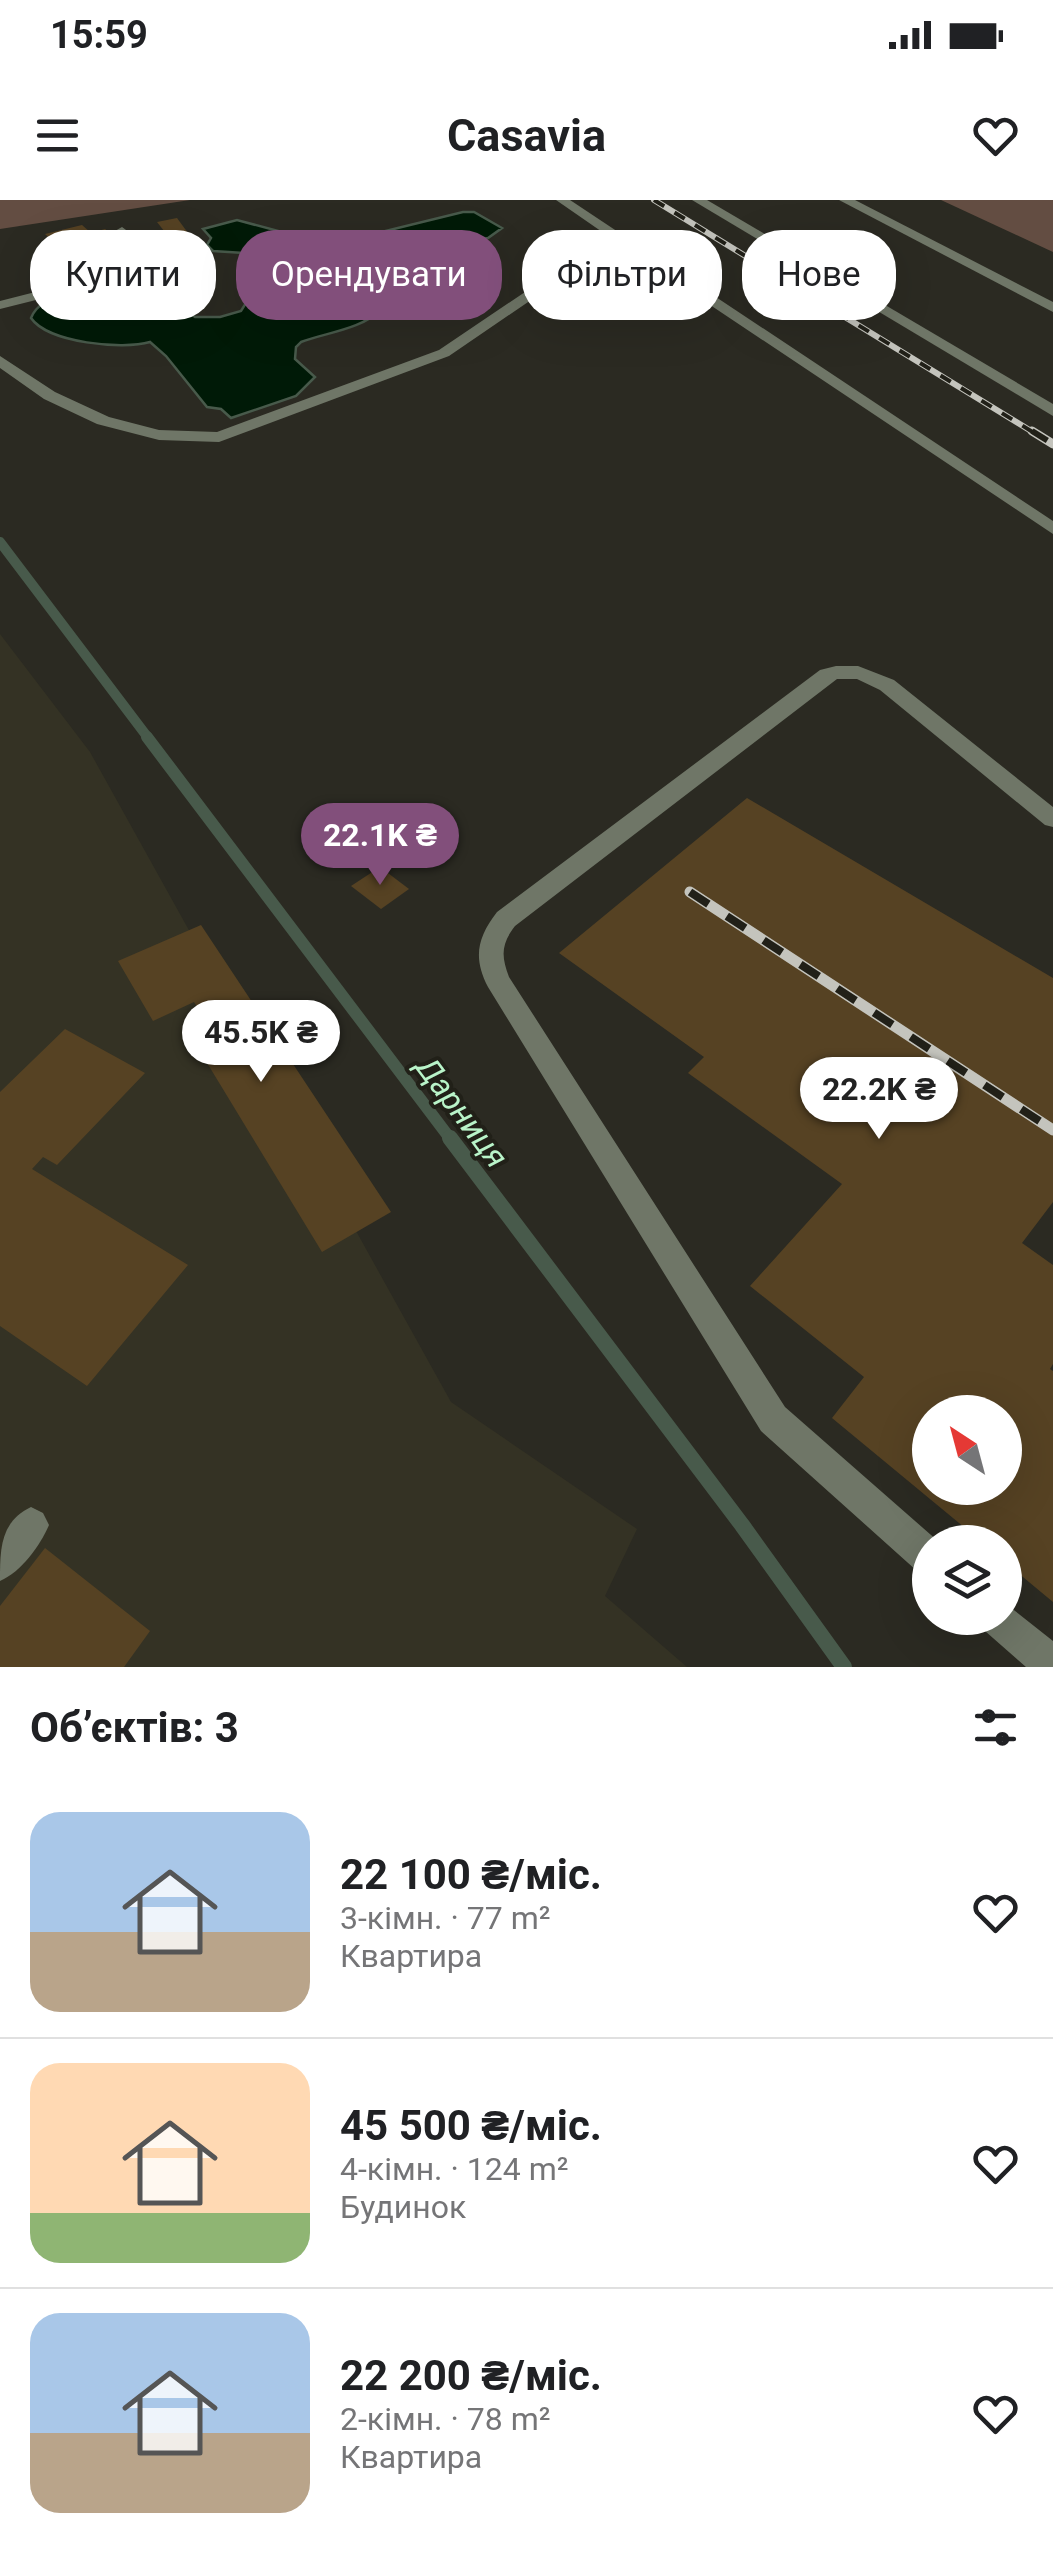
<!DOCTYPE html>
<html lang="uk">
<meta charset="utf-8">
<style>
:root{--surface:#fff;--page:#f6f6f6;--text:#202124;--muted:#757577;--line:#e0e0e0;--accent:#824f7b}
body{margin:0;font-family:Roboto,sans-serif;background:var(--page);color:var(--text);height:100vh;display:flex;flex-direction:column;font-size:38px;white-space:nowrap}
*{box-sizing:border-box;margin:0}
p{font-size:32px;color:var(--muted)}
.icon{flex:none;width:55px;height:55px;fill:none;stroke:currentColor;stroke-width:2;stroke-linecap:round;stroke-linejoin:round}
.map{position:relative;height:1467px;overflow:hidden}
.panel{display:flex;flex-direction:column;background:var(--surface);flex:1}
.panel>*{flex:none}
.top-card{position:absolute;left:30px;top:30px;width:995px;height:90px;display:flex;gap:20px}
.needle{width:65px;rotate:324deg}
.tools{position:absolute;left:912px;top:1195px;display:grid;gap:20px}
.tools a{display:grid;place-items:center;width:110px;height:110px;border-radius:50%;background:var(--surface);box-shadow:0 10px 40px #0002;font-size:50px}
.price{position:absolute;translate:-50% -85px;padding:0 22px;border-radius:35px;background:#fff;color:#222;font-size:32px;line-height:65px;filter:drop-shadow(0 2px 5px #0008)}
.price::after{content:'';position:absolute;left:50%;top:60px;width:30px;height:22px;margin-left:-15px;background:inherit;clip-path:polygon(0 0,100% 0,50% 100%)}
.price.on{background:var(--accent);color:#fff}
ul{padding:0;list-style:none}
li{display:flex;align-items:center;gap:30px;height:250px;padding:0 30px}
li+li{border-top:2px solid var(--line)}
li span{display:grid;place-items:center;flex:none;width:280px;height:200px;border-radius:30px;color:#555}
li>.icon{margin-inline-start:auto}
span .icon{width:120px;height:120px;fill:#fffc;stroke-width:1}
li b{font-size:42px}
h2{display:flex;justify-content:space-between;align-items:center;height:120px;padding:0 30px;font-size:42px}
.pill{padding:0 35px;border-radius:40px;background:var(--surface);box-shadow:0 10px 40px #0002;font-size:35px;line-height:90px}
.pill.on{background:var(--accent);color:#fff}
.status{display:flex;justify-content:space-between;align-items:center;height:70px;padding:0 50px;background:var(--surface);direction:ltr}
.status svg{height:28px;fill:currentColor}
header{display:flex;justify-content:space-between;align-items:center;height:130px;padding:0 30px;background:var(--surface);font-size:45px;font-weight:700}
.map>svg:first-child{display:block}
.built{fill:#343224}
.green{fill:#634d42}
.water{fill:#001a07;stroke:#485a4b;stroke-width:2.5}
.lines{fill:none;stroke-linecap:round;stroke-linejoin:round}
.stream-far2{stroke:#485a4b;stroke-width:10}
.stream-far1{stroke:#485a4b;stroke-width:12}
.stream{stroke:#485a4b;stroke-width:16}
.building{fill:#564223;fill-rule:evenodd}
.minor{fill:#6f7667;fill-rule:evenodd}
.rail-far2-casing{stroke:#c4c4bd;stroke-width:6}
.rail-far1-casing{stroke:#c4c4bd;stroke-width:9}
.rail-casing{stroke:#c4c4bd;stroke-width:11}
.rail-far2{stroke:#212018;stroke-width:4;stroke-dasharray:12;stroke-linecap:butt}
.rail-far1{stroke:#212018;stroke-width:6;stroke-dasharray:18;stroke-linecap:butt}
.rail{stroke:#212018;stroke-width:8;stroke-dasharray:22;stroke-linecap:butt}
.labels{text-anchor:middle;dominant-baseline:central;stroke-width:8;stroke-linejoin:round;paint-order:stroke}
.water-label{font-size:32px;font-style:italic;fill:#b9f4c9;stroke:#212018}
</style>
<div class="status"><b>15:59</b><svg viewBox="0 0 49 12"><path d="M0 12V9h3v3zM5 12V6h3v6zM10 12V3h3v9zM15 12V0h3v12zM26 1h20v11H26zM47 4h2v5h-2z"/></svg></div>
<header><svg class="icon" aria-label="menu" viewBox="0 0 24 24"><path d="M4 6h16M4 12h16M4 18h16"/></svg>Casavia<svg class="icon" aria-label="heart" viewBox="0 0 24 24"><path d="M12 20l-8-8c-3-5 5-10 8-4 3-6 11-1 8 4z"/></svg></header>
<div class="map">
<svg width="1053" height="1467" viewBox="0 0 1053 1467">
<rect width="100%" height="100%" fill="#2b2a22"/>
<polygon class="built" points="0,434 90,552 451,1202 637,1329 605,1396 687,1467 0,1467"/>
<g class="green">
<polygon points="0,0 190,0 0,29"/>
<polygon points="941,0 1053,0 1053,52"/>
</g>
<path class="water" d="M463,12H474L502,28L488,38L356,64C398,96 449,52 478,70L418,89L397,91C389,97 388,103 382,109C360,130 328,132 301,142L296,147L295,159L315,177L296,196L231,218L221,209L207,207L166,156L150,142C123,150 48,143 31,118C41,91 108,79 135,83C162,88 175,103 195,117H220L241,111L246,103L241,84L252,76L281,67L259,54L213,51L207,45L211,38L203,29L237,20L293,35L349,40Z"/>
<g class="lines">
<polyline class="stream-far2" points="0,342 149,539"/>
<polyline class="stream-far1" points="147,537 452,941"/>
<polyline class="stream" points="450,938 742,1325 844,1467"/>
</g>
<g class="building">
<polygon points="177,18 188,33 168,36 157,22"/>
<polygon points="82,25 91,33 105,29 124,44 111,48 137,68 109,75 69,41 56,44 45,34"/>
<path d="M747,598L1053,778V1002L1022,1043L1053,1065V1164L1050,1169L1053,1171V1402L1005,1362V1342H982L832,1218L864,1177L750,1086L842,984L688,873L704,857L559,753ZM930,1212H1005V1288H930Z"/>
<polygon points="380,667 409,689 381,709 351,686"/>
<polygon points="201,725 391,1012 322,1052 198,848 217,838 194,802 153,821 118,761"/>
<polygon points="65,829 145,873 57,965 43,957 32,969 188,1065 87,1186 0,1126 0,892"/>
<polygon points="45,1348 150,1431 124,1467 0,1467 0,1406"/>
</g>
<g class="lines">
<g class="minor">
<polygon points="556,0 570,0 1053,321 1053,334 616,42 449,156 219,242 159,240 97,224 44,199 0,168 0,156 55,192 109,217 159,230 217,232 439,150 608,36"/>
<polygon points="692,0 707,0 1053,204 1053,216"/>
<polygon points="839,0 855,0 1053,102 1053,112"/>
<polygon points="122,27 168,61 168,67 0,109 0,101 153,62 117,34 115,31"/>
<path d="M836,466H858L894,480L1053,607V627L1045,625L880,490L857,479H837L515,726C501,744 501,756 509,777L785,1207L939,1342H930V1376L917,1371L761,1231L488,787C473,758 477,738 497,712L820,470Z"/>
<path d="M31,1307L43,1313L49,1325C40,1346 21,1372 0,1381C0,1349 0,1322 31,1307Z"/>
<polygon points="1005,1403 1053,1441 1053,1467 1026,1467 985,1431 980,1418 1005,1418"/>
</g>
<defs>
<polyline id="rail-far2" points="654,0 1036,234"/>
<polyline id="rail-far1" points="1032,231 1053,244"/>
<polyline id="rail" points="690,692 1053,930"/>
</defs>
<use href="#rail-far2" class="rail-far2-casing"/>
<use href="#rail-far1" class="rail-far1-casing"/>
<use href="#rail" class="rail-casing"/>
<use href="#rail-far2" class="rail-far2"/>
<use href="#rail-far1" class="rail-far1"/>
<use href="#rail" class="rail"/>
</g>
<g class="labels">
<g class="water-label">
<text transform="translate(462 912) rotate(53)">Дарниця</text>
</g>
</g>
</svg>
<div class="tools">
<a><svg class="needle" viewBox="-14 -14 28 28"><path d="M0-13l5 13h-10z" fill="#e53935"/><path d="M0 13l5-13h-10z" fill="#757577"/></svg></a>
<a><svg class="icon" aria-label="layers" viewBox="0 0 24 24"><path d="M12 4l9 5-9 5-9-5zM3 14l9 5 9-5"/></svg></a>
</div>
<b class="price on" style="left:380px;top:688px">22.1K ₴</b>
<b class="price" style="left:261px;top:885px">45.5K ₴</b>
<b class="price" style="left:879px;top:942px">22.2K ₴</b>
<div class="top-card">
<a class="pill">Купити</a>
<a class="pill on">Орендувати</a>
<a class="pill">Фільтри</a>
<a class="pill">Нове</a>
</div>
</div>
<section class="panel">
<h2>Об’єктів: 3<svg class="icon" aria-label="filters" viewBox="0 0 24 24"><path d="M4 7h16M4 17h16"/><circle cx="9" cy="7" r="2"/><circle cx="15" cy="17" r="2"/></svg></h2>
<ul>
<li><span style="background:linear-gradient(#a9c7e8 60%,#b9a48a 0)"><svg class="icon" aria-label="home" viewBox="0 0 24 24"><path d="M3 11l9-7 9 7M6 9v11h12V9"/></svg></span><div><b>22 100 ₴/міс.</b><p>3-кімн. · 77 m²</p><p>Квартира</p></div><svg class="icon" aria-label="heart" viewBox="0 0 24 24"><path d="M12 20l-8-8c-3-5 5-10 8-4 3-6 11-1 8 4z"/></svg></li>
<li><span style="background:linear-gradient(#ffd9b3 75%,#8fb573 0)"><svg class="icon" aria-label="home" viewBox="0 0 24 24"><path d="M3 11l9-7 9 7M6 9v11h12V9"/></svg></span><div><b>45 500 ₴/міс.</b><p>4-кімн. · 124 m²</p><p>Будинок</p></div><svg class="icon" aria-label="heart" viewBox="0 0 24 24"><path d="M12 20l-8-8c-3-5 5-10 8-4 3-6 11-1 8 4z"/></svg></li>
<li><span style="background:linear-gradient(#a9c7e8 60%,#b9a48a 0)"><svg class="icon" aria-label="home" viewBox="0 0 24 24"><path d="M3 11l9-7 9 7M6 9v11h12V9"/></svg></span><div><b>22 200 ₴/міс.</b><p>2-кімн. · 78 m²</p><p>Квартира</p></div><svg class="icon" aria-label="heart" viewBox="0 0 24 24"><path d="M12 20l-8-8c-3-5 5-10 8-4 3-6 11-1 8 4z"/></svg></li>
</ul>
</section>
